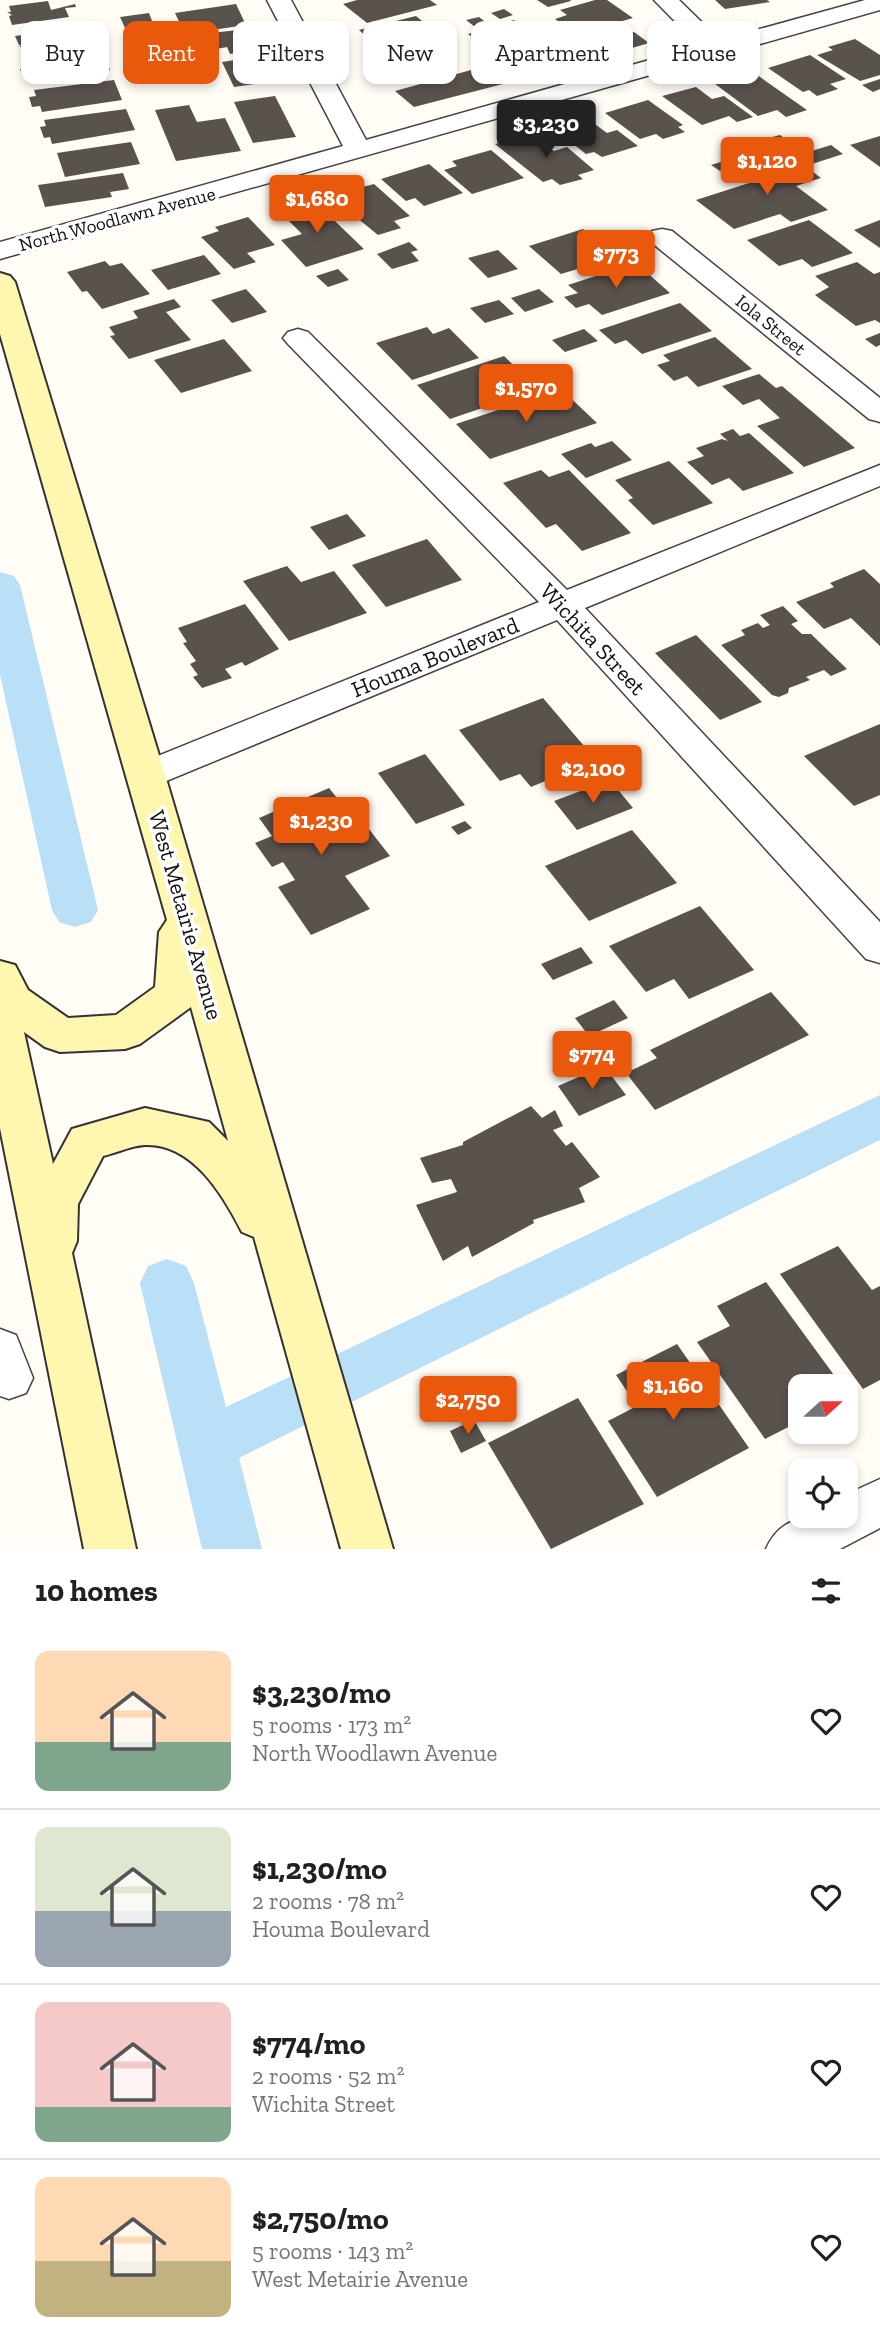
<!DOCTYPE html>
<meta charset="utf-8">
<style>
:root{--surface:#fff;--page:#f2f2f2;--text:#202124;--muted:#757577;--line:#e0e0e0;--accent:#ea580c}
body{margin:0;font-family:"Zilla Slab",serif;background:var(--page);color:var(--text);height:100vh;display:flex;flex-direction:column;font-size:26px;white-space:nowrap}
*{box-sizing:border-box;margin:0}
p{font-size:23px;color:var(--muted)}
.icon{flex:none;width:38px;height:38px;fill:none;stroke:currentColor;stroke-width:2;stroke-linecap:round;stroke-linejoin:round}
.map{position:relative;height:1549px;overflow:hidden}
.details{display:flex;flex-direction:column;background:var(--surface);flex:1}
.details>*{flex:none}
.hud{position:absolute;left:21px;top:21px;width:838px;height:63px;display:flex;gap:14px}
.needle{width:46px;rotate:69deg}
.tools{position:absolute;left:788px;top:1374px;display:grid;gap:14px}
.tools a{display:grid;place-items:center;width:70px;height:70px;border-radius:14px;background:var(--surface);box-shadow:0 4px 10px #0003;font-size:35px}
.price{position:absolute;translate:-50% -60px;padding:0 16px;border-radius:7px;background:var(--accent);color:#fff;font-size:23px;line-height:46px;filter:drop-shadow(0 2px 4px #0008)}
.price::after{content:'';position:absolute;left:50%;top:42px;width:21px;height:16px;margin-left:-10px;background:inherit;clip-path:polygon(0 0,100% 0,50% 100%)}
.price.selected{background:#222;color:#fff}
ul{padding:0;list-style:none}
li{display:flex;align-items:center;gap:21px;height:175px;padding:0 35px}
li+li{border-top:2px solid var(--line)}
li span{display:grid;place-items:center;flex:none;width:196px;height:140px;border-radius:14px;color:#555}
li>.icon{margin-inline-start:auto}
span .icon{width:84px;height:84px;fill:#fffc;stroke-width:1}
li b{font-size:30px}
h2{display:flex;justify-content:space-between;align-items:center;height:84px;padding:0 35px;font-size:30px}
.tag{padding:0 24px;border-radius:14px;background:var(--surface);box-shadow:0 4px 10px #0003;font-size:24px;line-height:63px}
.tag.selected{background:var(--accent);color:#fff}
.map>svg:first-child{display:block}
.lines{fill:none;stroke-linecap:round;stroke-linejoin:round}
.canal{fill:#b9e0f7;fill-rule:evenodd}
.building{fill:#5a524d}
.minor-casing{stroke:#444;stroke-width:3}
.secondary-casing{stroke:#333;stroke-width:4}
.minor{fill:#fff;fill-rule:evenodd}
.secondary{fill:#fff6b0;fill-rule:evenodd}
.labels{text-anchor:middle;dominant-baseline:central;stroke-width:7;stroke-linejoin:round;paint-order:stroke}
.far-street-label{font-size:19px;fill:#111;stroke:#fff}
.street-label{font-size:23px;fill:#111;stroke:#fff}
</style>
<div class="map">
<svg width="880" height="1549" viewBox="0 0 880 1549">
<rect width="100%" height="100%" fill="#fffdf5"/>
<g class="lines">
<g class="canal">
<polygon points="0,572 14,576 20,585 98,910 91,922 75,927 59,922 52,910 0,675"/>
<polygon points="880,1095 880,1140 239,1458 262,1549 202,1549 140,1283 148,1266 167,1259 186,1266 194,1283 226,1407"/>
</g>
</g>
<g class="building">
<polygon points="357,0 430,0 437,5 367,23 343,4"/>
<polygon points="537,0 570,0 571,1 548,7"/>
<polygon points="595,0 607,0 633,18 576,34 555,19 567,15 560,10"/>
<polygon points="715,0 767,0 770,2 725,9"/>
<polygon points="48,1 51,10 75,4 76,7 65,8 69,17 12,25 9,16 12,15 7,12 11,12 9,6"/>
<polygon points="236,4 246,25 185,34 175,13"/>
<polygon points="504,9 513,15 500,19 491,13"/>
<polygon points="149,13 154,26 126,30 120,17"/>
<polygon points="416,16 427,25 420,27 434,39 384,52 359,30"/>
<polygon points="479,17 488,24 475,27 466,20"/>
<polygon points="514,20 523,27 508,31 499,25"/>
<polygon points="73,28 76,36 87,34 89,38 77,40 79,45 65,49 25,54 22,54 24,49 19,46 23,46 19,45 15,36"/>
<polygon points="246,29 257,50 230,54 227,47 210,50 203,34"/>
<polygon points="609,29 619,36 634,32 649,43 584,62 559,42"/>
<polygon points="481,30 493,38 499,43 485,47 468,34"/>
<polygon points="855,39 880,55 880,75 860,81 817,55 833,50 828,47"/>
<polygon points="179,46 186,62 155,66 149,50"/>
<polygon points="424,46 451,68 407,80 400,74 395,75 376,59"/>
<polygon points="103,51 110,70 97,73 31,83 29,75 23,76 20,69 24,68 22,61"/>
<polygon points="810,55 846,79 830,84 838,89 817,96 809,90 803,92 768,68"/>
<polygon points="261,56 275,81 234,87 222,62"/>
<polygon points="482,67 503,84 414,107 395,91"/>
<polygon points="750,70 807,110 786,117 777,110 758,116 711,81"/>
<polygon points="880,79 880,89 873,92 862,85"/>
<polygon points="114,80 122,100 42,112 40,106 32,107 29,97 36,96 34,90"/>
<polygon points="696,87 712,99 724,96 753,117 737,122 729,116 702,125 662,96"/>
<polygon points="275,96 296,137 253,143 234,102"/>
<polygon points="648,100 683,125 678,127 685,132 663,139 656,134 640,139 605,113"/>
<polygon points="189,105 197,122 225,118 241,151 176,161 155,110"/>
<polygon points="126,109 135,130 52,144 50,137 44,138 40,127 46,126 44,120"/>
<polygon points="575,121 580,125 592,122 607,133 617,130 638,146 602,157 594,152 586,154 553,128"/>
<polygon points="533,134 554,151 567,147 594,170 578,175 583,179 560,185 552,179 543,182 495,144"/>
<polygon points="780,135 797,147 775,154 757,141"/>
<polygon points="880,136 880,167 850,145"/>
<polygon points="131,142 140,164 65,177 57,153"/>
<polygon points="831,145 843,154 809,165 796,156"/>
<polygon points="491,150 524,178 472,194 444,170 457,166 452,161"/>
<polygon points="794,158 821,178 796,186 828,210 791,222 780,214 734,229 696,200 777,174 767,167"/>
<polygon points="730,159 738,165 720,171 711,165"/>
<polygon points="429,164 463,193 424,206 415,198 406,201 381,179"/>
<polygon points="123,173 129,189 110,192 112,197 45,207 38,185"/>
<polygon points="374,184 410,216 394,221 401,228 378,235 351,213 337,217 319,199"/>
<polygon points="314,201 364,249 306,267 281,240 302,234 279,211"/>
<polygon points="248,217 275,245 247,253 256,262 234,269 201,237 219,231 215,227"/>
<polygon points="809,220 853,253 812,267 802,259 779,266 747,240"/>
<polygon points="880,220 880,248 854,230"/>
<polygon points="583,229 596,241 605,238 624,255 561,274 529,246"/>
<polygon points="409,242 418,250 411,252 419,261 392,269 377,254"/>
<polygon points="498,250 518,269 488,278 468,258"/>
<polygon points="204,255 221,274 168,290 151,270"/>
<polygon points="105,261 110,266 122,263 150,294 102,309 87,291 82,292 67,272"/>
<polygon points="857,262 874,274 880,272 880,323 875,320 856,326 815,295 829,287 815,276"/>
<polygon points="636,263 670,293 602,315 589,304 576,308 564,297 578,293 568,285"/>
<polygon points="338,269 349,280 328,287 316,276"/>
<polygon points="246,289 267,312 232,323 211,300"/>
<polygon points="539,289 554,302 525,312 511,298"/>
<polygon points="174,299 181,307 166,312 191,340 129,359 110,336 115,335 109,327 138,318 133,311"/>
<polygon points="499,300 514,314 485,323 470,308"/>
<polygon points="680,303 712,331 642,354 626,340 615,344 599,330"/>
<polygon points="427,327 433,334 449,328 479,358 412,380 376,343"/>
<polygon points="584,329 598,341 565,352 552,340"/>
<polygon points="880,333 880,345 876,347 865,339"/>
<polygon points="715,337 752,369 698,387 687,376 674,381 657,365 670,361 663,355"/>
<polygon points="224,339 252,371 181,393 154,360"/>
<polygon points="504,356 538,389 450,419 417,385"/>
<polygon points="759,374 776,388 782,386 855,448 804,467 757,426 780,418 759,399 743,405 722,386"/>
<polygon points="561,389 597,423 490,459 456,424"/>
<polygon points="733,429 740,436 749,433 794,473 743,491 729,478 712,485 687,462 704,456 696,448 722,439 728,441 720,434"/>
<polygon points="612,441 632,460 586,478 561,454 591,443 595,447"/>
<polygon points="669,461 713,503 653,525 628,500 633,498 615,480"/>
<polygon points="541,470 549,477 569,470 631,533 582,551 556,524 546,528 503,483"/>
<polygon points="347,514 366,536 329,550 310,527"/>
<polygon points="427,539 462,580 386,607 352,565"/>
<polygon points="287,566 301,582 334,571 367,613 289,641 243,581"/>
<polygon points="864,569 880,584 880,646 851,618 824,629 796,602 834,587 830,583"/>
<polygon points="245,604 279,649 245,666 242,662 225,669 232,678 202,688 193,677 198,675 190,664 196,661 183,643 187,642 178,628"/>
<polygon points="783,606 798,621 791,624 802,634 811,634 847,669 831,676 824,670 806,677 810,680 789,688 788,693 779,697 772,695 721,645 745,635 741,630 758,623 763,628 770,625 760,615"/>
<polygon points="696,635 762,702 720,720 655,653"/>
<polygon points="543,698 596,760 531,787 520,774 500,781 459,730"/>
<polygon points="880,724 880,795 854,806 804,756"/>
<polygon points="425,754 465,805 416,824 378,773"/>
<polygon points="610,780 633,808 577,830 554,801"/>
<polygon points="329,788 341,803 347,801 390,856 345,876 370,909 311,935 278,887 295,880 283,862 272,867 255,843 272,836 259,818"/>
<polygon points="465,821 472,828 458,835 451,827"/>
<polygon points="632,830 677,883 589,921 545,866"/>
<polygon points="700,906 754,970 689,999 674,979 646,992 609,946"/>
<polygon points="581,947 593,963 553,980 541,964"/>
<polygon points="771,992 809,1035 655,1110 626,1073 657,1058 650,1050"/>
<polygon points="614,1000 628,1018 589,1036 575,1018"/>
<polygon points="604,1066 626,1095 579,1116 558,1086"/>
<polygon points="531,1106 542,1118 555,1110 563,1126 553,1130 566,1146 572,1142 600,1177 579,1188 585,1202 533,1220 534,1223 472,1257 468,1246 443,1261 416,1205 457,1192 451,1179 432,1183 420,1158 463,1145 463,1142"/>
<polygon points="838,1246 872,1290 880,1286 880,1380 863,1389 780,1274"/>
<polygon points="766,1282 842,1386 800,1386 800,1421 765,1439 697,1342 730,1326 717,1306"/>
<polygon points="677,1344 749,1448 657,1497 608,1421 637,1406 616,1375"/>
<polygon points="578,1398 644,1504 551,1549 488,1443"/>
<polygon points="474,1420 486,1441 461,1453 450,1431"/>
</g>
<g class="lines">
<defs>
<g id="minor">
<polygon points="267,0 291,0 366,140 699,46 654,0 679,0 720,40 865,0 880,0 880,10 0,259 0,242 343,146"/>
<polygon points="662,229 672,231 880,398 880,422 869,419 652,243 648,237 652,231"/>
<polygon points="298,329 308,332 567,590 880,465 880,486 585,608 880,922 880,963 866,959 557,620 159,784 146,788 133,784 128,775 133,766 539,602 288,344 283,338 288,332"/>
<polygon points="0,1329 16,1335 33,1378 26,1393 9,1399 0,1396"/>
<path d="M880,1479V1528L840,1549H766C781,1514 811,1516 845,1516V1495Z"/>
</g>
<path id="secondary" d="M0,273L10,276L15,282L165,775L393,1549H341L254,1237L242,1232C223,1195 193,1144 146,1145C133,1145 116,1153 103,1156L78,1204L77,1241L72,1253L136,1549H84L0,1128V961L15,965L28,990L68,1018L116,1015L155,987L159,932L167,920L0,334ZM191,1007L228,1141L209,1122L145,1108L72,1129L53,1164L24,1032L45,1047L60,1052L125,1049L140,1044Z"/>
</defs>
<use href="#minor" class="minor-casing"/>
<use href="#secondary" class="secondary-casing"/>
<use href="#minor" class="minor"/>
<use href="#secondary" class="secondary"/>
</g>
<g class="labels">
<g class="far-street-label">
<text transform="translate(117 219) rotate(-15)">North Woodlawn Avenue</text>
<text transform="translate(771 325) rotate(39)">Iola Street</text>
</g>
<g class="street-label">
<text transform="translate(593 639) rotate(47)">Wichita Street</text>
<text transform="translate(435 657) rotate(-22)">Houma Boulevard</text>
<text transform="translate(186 915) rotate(74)">West Metairie Avenue</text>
</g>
</g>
</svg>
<div class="tools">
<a><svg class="needle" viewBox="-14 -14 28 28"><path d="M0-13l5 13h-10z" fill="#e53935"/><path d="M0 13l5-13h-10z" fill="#757577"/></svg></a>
<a><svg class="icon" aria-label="locate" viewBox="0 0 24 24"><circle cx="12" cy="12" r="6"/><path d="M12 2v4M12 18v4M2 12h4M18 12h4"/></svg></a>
</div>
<b class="price selected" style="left:546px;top:160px">$3,230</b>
<b class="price" style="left:767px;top:197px">$1,120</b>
<b class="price" style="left:317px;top:235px">$1,680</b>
<b class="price" style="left:616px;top:290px">$773</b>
<b class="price" style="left:526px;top:424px">$1,570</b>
<b class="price" style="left:593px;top:805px">$2,100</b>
<b class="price" style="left:321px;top:857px">$1,230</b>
<b class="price" style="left:592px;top:1091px">$774</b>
<b class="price" style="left:673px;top:1422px">$1,160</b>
<b class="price" style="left:468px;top:1436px">$2,750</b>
<div class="hud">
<a class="tag">Buy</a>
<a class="tag selected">Rent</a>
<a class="tag">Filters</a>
<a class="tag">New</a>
<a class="tag">Apartment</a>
<a class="tag">House</a>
</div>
</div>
<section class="details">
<h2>10 homes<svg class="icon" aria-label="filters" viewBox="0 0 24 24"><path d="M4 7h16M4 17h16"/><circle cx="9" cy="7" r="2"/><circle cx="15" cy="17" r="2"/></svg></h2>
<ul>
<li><span style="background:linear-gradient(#ffd9b3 65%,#7fa58c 0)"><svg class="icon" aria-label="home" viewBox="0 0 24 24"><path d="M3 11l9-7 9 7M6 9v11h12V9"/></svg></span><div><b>$3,230/mo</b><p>5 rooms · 173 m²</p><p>North Woodlawn Avenue</p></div><svg class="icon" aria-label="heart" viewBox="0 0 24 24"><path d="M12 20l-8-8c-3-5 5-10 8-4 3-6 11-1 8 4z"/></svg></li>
<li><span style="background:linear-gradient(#dfe7d0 60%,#9aa5b1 0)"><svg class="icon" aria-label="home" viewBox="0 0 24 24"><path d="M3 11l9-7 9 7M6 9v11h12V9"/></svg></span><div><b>$1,230/mo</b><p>2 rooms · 78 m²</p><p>Houma Boulevard</p></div><svg class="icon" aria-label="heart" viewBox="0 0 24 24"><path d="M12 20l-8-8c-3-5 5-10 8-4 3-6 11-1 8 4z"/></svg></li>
<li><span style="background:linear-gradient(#f6c9c9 75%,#7fa58c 0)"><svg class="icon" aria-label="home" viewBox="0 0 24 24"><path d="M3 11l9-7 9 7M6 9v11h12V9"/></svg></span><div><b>$774/mo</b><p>2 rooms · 52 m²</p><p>Wichita Street</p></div><svg class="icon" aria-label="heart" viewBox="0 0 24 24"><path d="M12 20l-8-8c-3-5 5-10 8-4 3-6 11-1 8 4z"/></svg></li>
<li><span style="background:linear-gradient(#ffd9b3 60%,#c2b280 0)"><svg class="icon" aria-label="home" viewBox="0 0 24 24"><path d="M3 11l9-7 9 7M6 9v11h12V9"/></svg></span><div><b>$2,750/mo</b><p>5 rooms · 143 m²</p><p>West Metairie Avenue</p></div><svg class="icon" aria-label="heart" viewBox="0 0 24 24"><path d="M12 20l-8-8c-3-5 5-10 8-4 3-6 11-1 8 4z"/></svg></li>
</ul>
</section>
